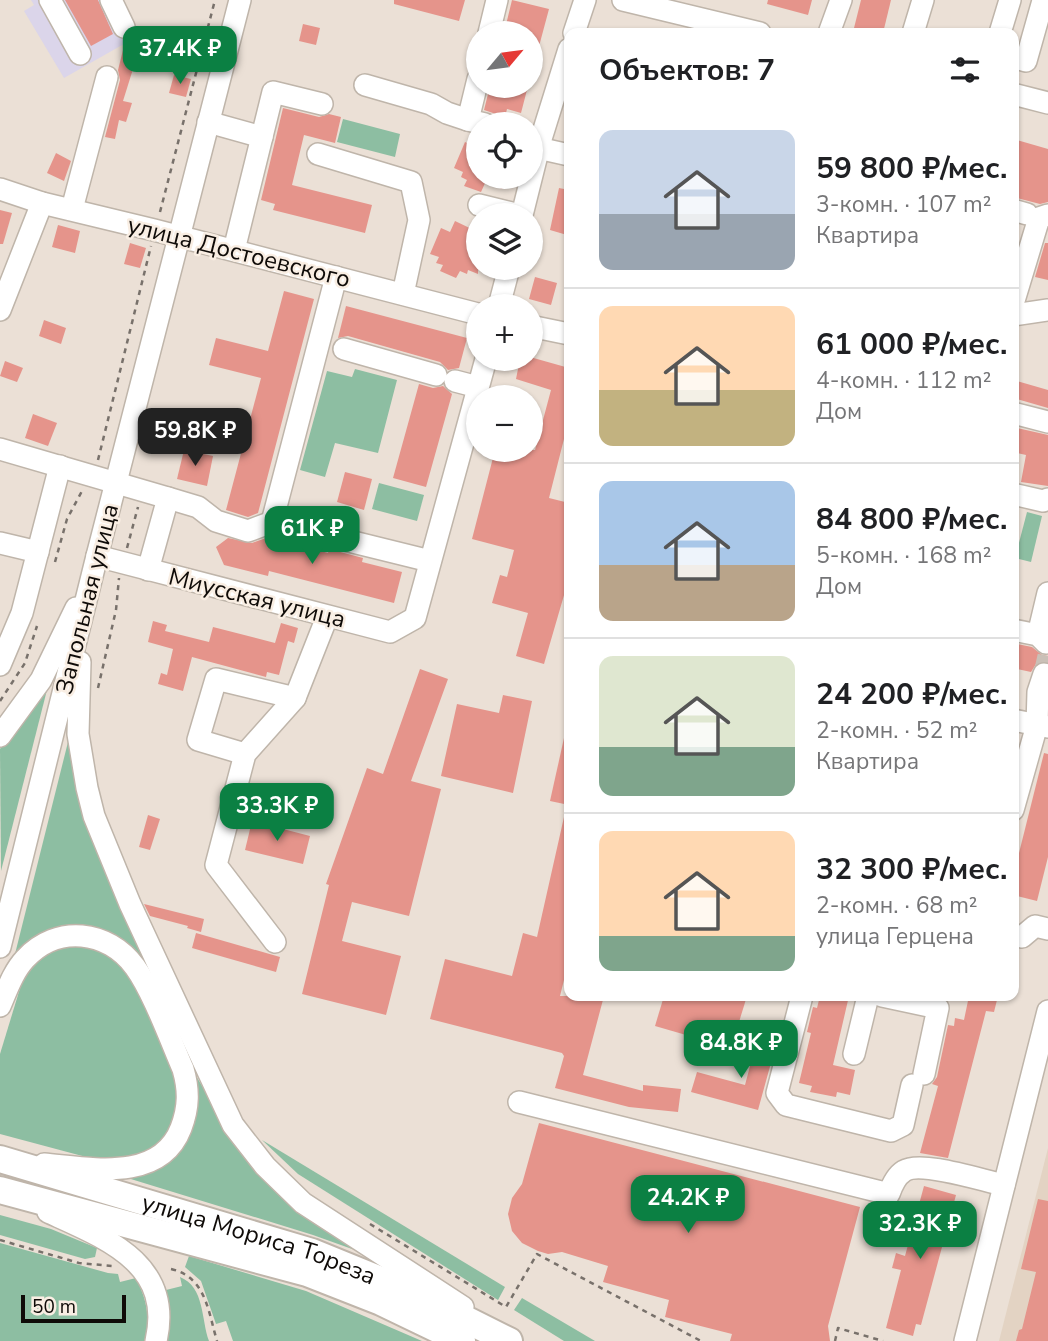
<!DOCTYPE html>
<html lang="ru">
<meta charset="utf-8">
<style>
:root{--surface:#fff;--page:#f2f2f2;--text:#202124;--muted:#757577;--line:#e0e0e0;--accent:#0b8043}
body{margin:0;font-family:"Nunito Sans",sans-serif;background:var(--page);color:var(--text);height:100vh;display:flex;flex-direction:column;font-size:26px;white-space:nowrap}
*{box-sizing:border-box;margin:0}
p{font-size:23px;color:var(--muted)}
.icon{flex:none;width:38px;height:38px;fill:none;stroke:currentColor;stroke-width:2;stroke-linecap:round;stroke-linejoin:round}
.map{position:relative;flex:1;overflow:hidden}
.sheet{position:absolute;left:564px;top:28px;width:455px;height:973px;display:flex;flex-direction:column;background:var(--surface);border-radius:14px;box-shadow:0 2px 5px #0004}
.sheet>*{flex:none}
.needle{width:46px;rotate:61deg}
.buttons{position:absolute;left:466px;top:21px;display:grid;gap:14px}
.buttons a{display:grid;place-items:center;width:77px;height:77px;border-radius:50%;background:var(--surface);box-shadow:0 2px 5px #0004;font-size:35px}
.scale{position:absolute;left:21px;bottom:18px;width:105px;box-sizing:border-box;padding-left:7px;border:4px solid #0f0b08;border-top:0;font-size:19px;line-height:24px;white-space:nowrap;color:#0f0b08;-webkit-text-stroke:5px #f9eee3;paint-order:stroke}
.price{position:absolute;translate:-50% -60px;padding:0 16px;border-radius:14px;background:var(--accent);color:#fff;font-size:23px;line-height:46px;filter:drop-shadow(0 2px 4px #0008)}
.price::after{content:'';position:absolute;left:50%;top:42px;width:21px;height:16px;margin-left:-10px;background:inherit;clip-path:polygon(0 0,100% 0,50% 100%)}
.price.active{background:#222;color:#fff}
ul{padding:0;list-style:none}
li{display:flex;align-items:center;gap:21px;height:175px;padding:0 35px}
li+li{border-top:2px solid var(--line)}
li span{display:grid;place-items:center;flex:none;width:196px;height:140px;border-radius:14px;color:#555}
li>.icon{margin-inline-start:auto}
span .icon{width:84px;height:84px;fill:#fffc;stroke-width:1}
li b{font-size:30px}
h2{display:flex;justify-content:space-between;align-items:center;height:84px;padding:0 35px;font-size:30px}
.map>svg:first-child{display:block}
.built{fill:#e3d3c3}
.industrial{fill:#dbd5ea}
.green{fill:#8dbea2}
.building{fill:#e5948b}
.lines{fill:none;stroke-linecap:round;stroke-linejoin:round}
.minor-tunnel{stroke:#cac0b7;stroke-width:21;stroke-dasharray:21 10;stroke-linecap:butt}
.minor-casing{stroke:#bfb5aa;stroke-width:24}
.major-casing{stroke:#bfb5aa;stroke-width:30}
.path{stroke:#78716b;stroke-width:2.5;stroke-dasharray:5 5;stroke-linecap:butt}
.minor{stroke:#fff;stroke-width:21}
.major{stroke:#fff;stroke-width:26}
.labels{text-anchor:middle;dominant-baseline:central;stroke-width:5;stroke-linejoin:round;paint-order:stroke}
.street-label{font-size:24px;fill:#0f0b08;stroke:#f9eee3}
</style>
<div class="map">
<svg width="1048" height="1341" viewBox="0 0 1048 1341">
<rect width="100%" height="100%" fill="#ebe0d6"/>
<polygon class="built" points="1048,1148 1048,1341 999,1341"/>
<polygon class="industrial" points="31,0 119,0 138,36 64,78 24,11 34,5"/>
<g class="green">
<polygon points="343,119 400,134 395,157 337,142"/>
<polygon points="355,369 397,380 378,453 335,443 325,477 300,470 327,371 352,377"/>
<polygon points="379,483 424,495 417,521 372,509"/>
<polygon points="1027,512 1042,516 1031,562 1015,558"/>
<polygon points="49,682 1,871 0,749"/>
<polygon points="70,734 141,945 148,971 120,939 103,930 85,927 14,958"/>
<polygon points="76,944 106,951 134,979 176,1072 179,1111 165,1140 141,1156 101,1161 0,1134 0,1054 21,985 31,966 47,952"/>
<polygon points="191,1068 206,1092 366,1254 313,1235 121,1176 158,1167"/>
<polygon points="262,1140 505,1287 498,1300 298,1174"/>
<polygon points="0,1215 51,1229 97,1248 95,1257 85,1259 0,1235"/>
<path d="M0,1243L108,1273L118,1274L120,1282L136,1278C147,1300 150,1317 146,1341H0Z"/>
<polygon points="189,1256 306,1291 422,1341 233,1341 226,1321 216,1324 201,1281 185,1267"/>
<path d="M180,1277C205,1287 201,1320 209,1341H165L162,1291L182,1286Z"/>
<polygon points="522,1298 595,1341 564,1341 514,1310"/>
</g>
<g class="building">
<polygon points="65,0 98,0 113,34 91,46"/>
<polygon points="394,0 465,0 459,21 394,4"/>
<polygon points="512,0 549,9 534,65 530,64 530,33 504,33"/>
<polygon points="768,0 812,0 808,15 767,4"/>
<polygon points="861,0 891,0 883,33 854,28"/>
<polygon points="303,24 320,28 316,45 299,41"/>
<polygon points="123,50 138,53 123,101 132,103 126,122 119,120 115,139 105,137 120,80 118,70"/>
<polygon points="174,75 191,79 186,97 169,93"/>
<polygon points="490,86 528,86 521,113 507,109 505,117 484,110"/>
<polygon points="283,108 319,117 329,114 341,117 335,143 304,135 292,185 372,205 365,233 273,210 275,204 261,200"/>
<polygon points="1013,139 1048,149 1048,202 1040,204 1013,197"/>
<polygon points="465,142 478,148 478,177 508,177 502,189 486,181 481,192 464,186 467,180 461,177 463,172 454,168"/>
<polygon points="56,153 71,161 64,181 47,173"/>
<polygon points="559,188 569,190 567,235 550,230"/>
<polygon points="0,210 12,213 3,244 0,244"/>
<polygon points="455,221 478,232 478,274 468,270 467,274 460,271 456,278 440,271 443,265 436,263 439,257 430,254 441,228 450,232"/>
<polygon points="58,225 80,231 75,253 52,247"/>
<polygon points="130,243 146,248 140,268 124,264"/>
<polygon points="1045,243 1048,243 1048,280 1035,277"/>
<polygon points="535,277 557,283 551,305 529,299"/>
<polygon points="284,291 314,299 258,513 248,517 226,510 261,378 209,365 216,338 268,351"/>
<polygon points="346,306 467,338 459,368 448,370 440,362 348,336 338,338"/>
<polygon points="44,320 66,328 61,344 39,336"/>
<polygon points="530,357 569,368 569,440 564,439 549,498 569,503 569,578 544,664 516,656 528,613 492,603 500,575 507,577 514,550 472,539 495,450 535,450 551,390 516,379 520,359 530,359"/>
<polygon points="5,361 23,368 17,382 0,376"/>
<polygon points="1013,380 1048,390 1048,408 1013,398"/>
<polygon points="419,384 433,388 443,386 452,394 426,487 393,478"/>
<polygon points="33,414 57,423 48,446 25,438"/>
<polygon points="1013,427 1048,435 1048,486 1021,482 1026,455 1013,452"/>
<polygon points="184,450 213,456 207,486 177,479"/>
<polygon points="345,472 372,479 364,510 337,502"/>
<polygon points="269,537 328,553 329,549 363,558 362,562 402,572 394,603 269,571 268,576 224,565 216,547 228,538 252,543"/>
<polygon points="153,621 167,625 165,631 209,642 213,627 275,643 281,623 298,628 294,643 288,641 279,675 267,672 266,677 192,657 183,691 158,684 161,673 167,675 173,649 148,642"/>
<polygon points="1013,643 1032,647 1042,655 1048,656 1048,662 1036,664 1031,672 1013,668"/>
<polygon points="420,669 448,679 411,781 441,789 409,916 352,902 342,941 401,956 386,1015 302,994 329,885 326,884 367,768 383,774"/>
<polygon points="503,695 532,701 513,793 441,776 457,704 499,713"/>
<polygon points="564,738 569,738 569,805 550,801"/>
<polygon points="1044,753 1048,754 1048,857 1037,901 1013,895 1013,877"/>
<polygon points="148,815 160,819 150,850 139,847"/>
<polygon points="564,817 569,818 569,960 560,996 604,996 583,1075 643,1091 643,1085 681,1089 678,1112 629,1107 555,1088 564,1056 562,1053 430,1019 445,959 512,976 523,933 537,937"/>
<polygon points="252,821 310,836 303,864 245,850"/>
<polygon points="144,904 204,919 201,932 187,928 188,926 150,916"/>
<polygon points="196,933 280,957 276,972 192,948"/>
<polygon points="664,996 747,996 731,1048 655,1026"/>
<polygon points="820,996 849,996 833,1065 855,1070 850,1095 837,1092 836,1097 810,1092 812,1086 799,1083 811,1033 807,1032 813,1007 817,1008"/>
<polygon points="969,996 998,996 994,1012 986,1011 948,1158 920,1153 938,1086 932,1084 937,1077 948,1025 954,1026 955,1018 964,1020"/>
<polygon points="758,1036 777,1041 758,1110 691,1092 697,1072 745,1085"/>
<polygon points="539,1123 860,1207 828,1326 830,1341 730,1341 732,1334 665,1317 669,1300 603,1282 608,1266 562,1252 548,1254 538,1251 522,1243 512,1231 508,1214 512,1198 522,1184"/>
<polygon points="924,1186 956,1195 921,1325 916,1324 913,1336 886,1328 901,1270 892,1268 896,1253 905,1256"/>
<polygon points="1038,1199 1048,1201 1048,1341 1016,1341 1019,1330 1022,1329 1036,1272 1021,1269"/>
</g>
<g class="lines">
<polyline class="minor-tunnel" points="1044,674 1048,656"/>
<defs>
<g id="minor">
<polyline points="50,0 80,54"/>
<polyline points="111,0 124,27"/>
<polyline points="623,0 760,33"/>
<polyline points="489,33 497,0"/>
<polyline points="574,33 585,0"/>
<polyline points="829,33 841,0"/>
<polyline points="913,33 923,0"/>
<polyline points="1000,33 1010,0"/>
<polyline points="1013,57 1026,61 1042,4"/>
<polyline points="478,79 468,120 485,124"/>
<polyline points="365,85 431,104 447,113 468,120"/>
<polyline points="1013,94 1048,103"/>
<polyline points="208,122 262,137"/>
<polyline points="538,148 569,155"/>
<polyline points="318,154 411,182 419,220 403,294"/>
<polyline points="0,189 42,203 154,230 478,314"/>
<polyline points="479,205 520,215"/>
<polyline points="72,209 107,77"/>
<polyline points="1013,210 1027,214"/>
<polyline points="522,215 541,139 569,49"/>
<polyline points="234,250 273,92 322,104"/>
<polyline points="1013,304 1039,218 1048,215"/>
<polyline points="499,306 509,268"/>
<polyline points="0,310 42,203"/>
<polyline points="1013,315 1048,310"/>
<polyline points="530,326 569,334"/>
<polyline points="344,349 436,375"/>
<polyline points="455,381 478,387"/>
<polyline points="1013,413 1048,422"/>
<polyline points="0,449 168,498 148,570"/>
<polyline points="1013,494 1043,501 1048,499"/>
<polyline points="168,498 198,507 216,521 248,531 272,522 430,561"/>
<polyline points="272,522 336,277"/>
<polyline points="0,543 38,552"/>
<polyline points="97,556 390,632 415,618 486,359"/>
<polyline points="1013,630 1038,635 1046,643"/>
<polyline points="1038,635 1048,593"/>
<polyline points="80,662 78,734 87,788 94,816 130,904 233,1125 265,1166 303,1203 463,1307"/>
<polyline points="0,665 22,613 60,466"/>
<polyline points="1013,720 1048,727"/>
<polyline points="0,736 41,680 76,608"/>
<polyline points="245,754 198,740 216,679 295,698"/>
<polyline points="1013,810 1037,725 1038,692 1044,674"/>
<polyline points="1013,935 1022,937 1035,926 1048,929"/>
<polyline points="275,942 216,865 245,754 295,698 327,617"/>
<polyline points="0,947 97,556 240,0"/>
<polyline points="802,996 777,1093 786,1105 891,1131 903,1125 912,1085"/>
<polyline points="882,996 938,1008 924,1074"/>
<path d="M0,1006C7,990 13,972 25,959C57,924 108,930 135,967C153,992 170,1039 183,1069C189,1090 189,1107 181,1128C160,1183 90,1168 44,1164"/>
<polyline points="854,1054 868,996"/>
<path d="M519,1102L889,1194C892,1185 896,1176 904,1171C921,1160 983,1181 1004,1185"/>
<path d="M48,1212C105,1238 174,1263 156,1341"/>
<polyline points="965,1341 1048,1011"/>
</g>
<g id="major">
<path id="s1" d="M0,1159L312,1252L415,1294L509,1341"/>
<polyline points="0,1190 307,1273 381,1302 462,1341"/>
</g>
</defs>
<use href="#minor" class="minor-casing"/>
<use href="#major" class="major-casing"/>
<g class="path">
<polyline points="160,212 215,0"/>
<polyline points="98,460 151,246"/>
<polyline points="127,548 138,507"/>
<polyline points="55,562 67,519 82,491"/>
<polyline points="1013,687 1021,688"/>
<polyline points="98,688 116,610 119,578"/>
<polyline points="0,701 25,663 37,626"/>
<polyline points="370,1224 506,1307 537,1254 701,1341"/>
<polyline points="0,1240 79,1263 112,1266"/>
<path d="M171,1269C206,1277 208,1311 217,1341"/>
<polyline points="835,1341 838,1328 883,1341"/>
</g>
<use href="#minor" class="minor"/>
<use href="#major" class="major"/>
</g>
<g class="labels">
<g class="street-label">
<text transform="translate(239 252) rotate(14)">улица Достоевского</text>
<text transform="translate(257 598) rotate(14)">Миусская улица</text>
<text transform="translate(87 599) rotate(-76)">Запольная улица</text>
<text stroke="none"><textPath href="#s1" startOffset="271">улица Мориса Тореза</textPath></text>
</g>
</g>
</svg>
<div class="buttons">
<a><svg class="needle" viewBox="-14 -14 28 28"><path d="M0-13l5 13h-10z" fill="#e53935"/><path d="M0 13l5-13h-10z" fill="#757577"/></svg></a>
<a><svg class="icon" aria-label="locate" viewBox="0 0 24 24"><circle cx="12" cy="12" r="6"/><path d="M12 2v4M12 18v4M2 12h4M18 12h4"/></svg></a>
<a><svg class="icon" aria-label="layers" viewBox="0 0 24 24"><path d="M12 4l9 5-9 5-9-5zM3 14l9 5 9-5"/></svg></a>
<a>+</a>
<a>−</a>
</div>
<div class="scale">50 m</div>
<b class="price" style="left:180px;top:86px">37.4K ₽</b>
<b class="price active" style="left:195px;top:468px">59.8K ₽</b>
<b class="price" style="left:312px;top:566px">61K ₽</b>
<b class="price" style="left:277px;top:843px">33.3K ₽</b>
<b class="price" style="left:741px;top:1080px">84.8K ₽</b>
<b class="price" style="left:688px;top:1235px">24.2K ₽</b>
<b class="price" style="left:920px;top:1261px">32.3K ₽</b>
<section class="sheet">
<h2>Объектов: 7<svg class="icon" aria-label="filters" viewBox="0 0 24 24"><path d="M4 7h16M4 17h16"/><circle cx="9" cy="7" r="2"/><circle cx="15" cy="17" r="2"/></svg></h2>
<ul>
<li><span style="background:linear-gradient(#c9d6e8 60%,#9aa5b1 0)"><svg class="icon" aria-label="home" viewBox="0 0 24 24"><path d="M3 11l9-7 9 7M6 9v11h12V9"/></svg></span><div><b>59 800 ₽/мес.</b><p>3-комн. · 107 m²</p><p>Квартира</p></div></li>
<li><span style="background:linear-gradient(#ffd9b3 60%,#c2b280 0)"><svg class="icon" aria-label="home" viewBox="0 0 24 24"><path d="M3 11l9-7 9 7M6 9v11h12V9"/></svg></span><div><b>61 000 ₽/мес.</b><p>4-комн. · 112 m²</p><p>Дом</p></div></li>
<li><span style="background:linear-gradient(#a9c7e8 60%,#b9a48a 0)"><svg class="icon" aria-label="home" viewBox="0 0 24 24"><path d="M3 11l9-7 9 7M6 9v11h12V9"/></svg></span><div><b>84 800 ₽/мес.</b><p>5-комн. · 168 m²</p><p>Дом</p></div></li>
<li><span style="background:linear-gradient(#dfe7d0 65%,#7fa58c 0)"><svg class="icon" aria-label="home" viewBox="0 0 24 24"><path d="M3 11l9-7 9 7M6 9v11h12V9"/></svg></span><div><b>24 200 ₽/мес.</b><p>2-комн. · 52 m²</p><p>Квартира</p></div></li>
<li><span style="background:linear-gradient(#ffd9b3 75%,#7fa58c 0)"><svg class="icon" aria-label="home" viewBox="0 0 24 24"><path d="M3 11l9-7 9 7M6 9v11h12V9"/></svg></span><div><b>32 300 ₽/мес.</b><p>2-комн. · 68 m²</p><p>улица Герцена</p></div></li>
</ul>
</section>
</div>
